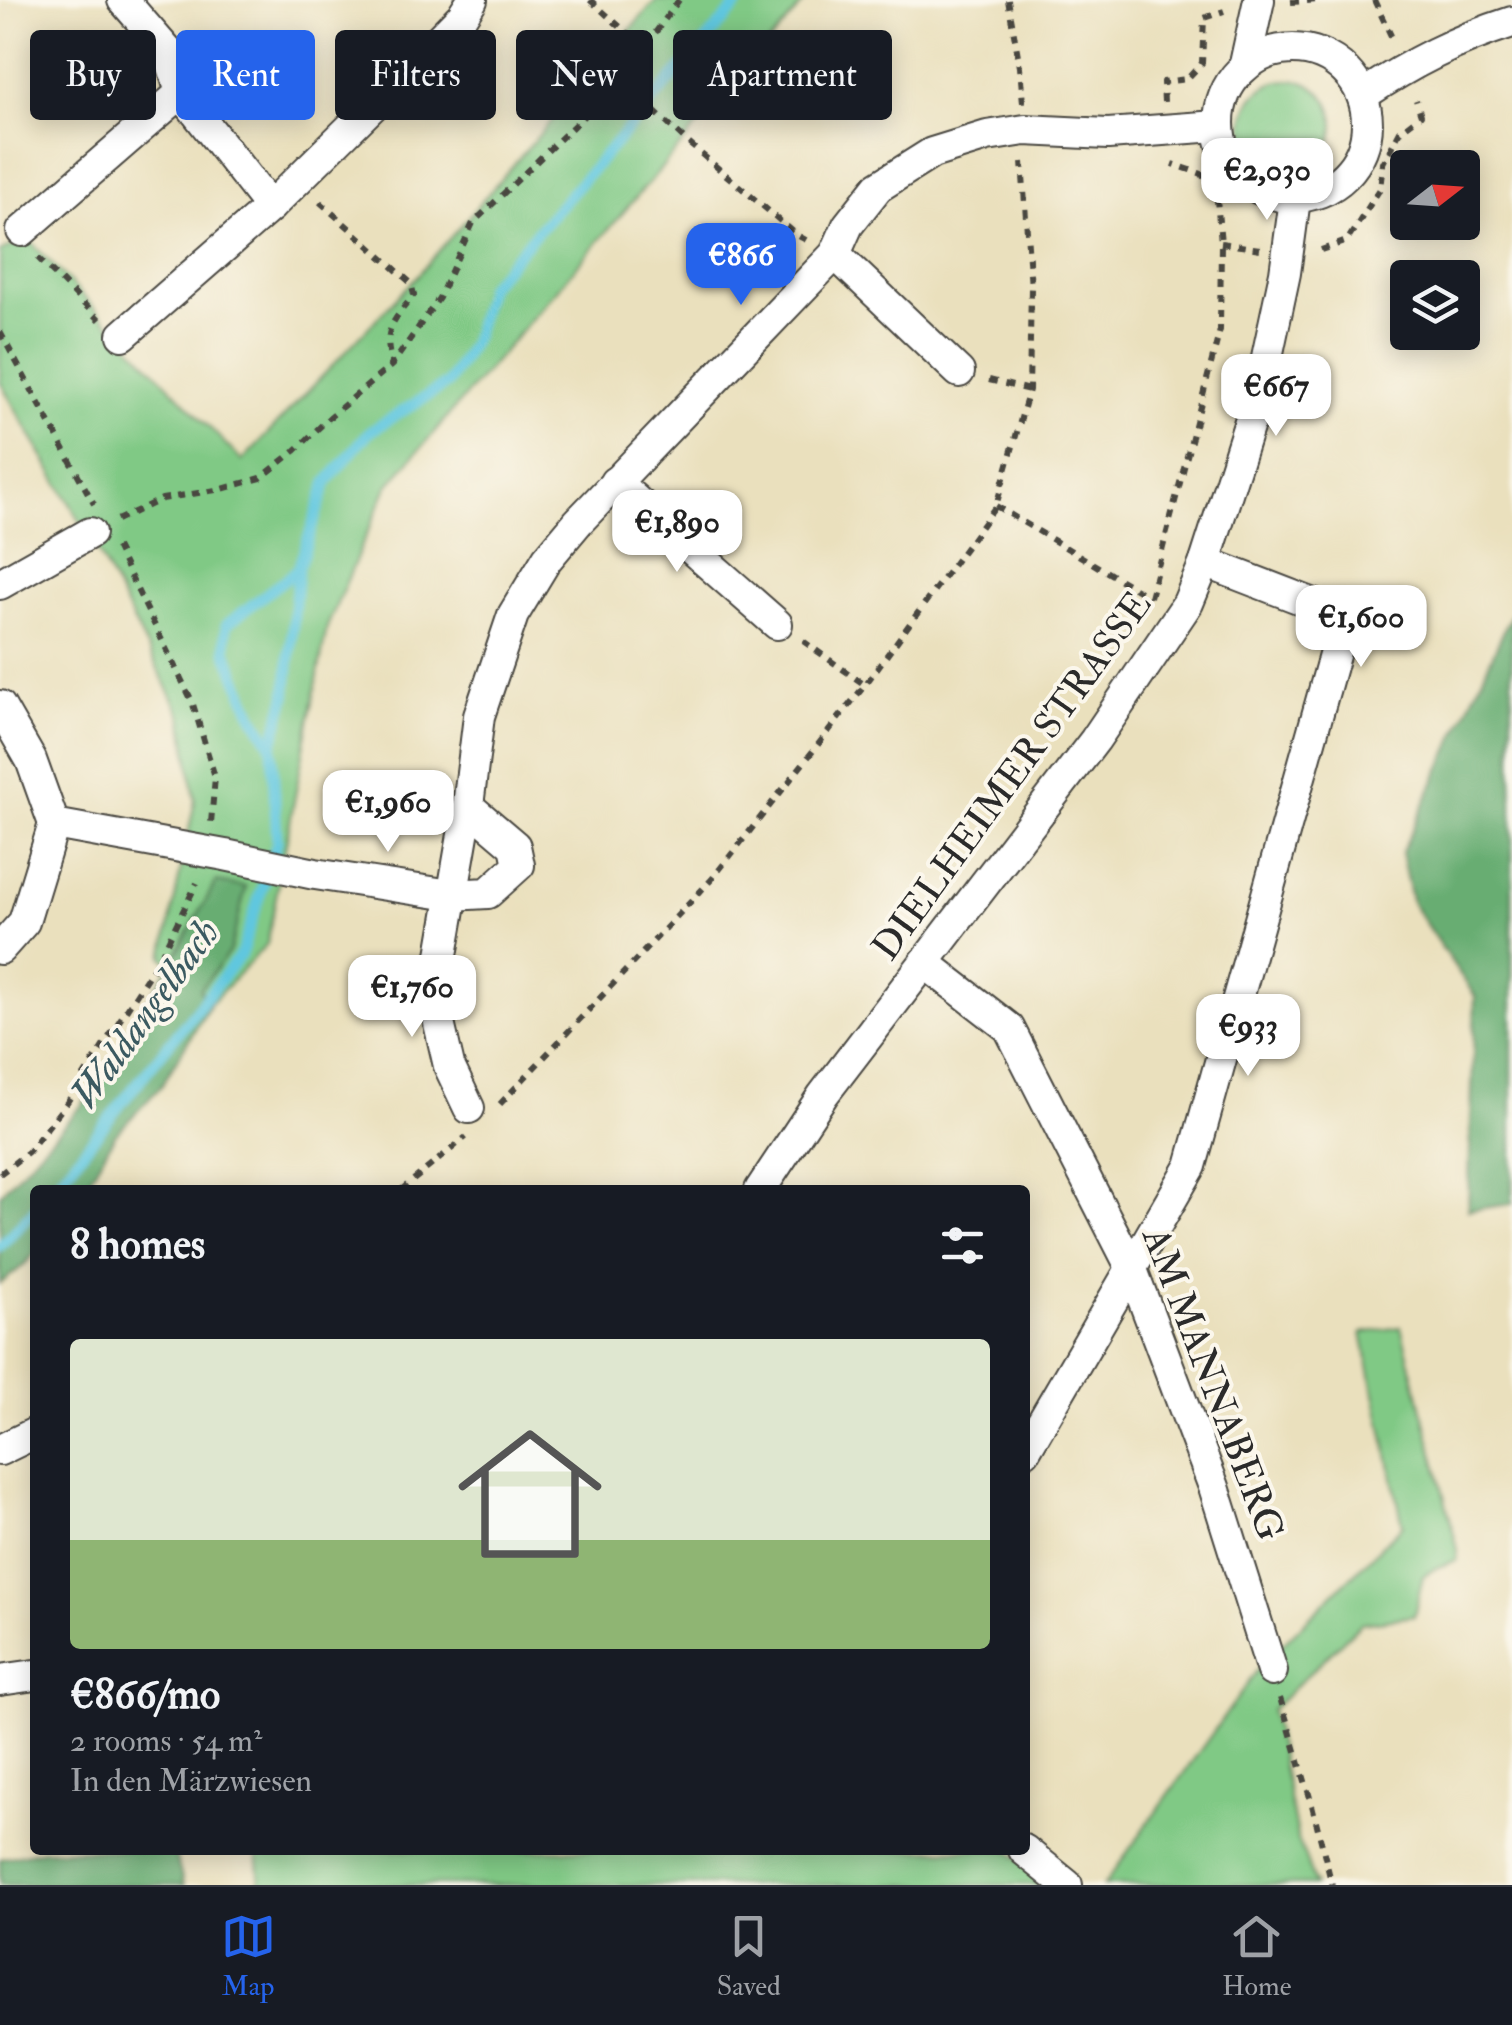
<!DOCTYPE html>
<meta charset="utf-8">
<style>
:root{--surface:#171b24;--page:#20242c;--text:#f1f3f6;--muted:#9ea1a6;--line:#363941;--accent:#2563eb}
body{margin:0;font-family:"IM FELL Double Pica",serif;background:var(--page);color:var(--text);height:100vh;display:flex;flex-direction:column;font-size:38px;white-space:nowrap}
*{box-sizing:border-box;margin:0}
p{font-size:32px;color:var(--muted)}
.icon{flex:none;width:55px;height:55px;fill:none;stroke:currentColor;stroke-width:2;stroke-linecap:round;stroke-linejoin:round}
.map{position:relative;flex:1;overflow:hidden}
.side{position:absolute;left:30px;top:1185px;width:1000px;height:670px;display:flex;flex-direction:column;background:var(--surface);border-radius:10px;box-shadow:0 5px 25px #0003}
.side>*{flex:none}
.top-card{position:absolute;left:30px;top:30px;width:1000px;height:90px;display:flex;gap:20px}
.needle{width:65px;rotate:73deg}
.controls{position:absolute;left:1390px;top:150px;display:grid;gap:20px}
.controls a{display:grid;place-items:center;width:90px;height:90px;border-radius:10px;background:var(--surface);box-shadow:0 5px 25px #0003;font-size:50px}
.price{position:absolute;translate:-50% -85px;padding:0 22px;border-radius:20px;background:#fff;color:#222;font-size:32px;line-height:65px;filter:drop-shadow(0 2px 5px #0008)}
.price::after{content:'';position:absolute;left:50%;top:60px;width:30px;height:22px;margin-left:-15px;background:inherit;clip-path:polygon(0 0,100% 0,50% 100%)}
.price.on{background:var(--accent);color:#fff}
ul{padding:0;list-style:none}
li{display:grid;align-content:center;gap:20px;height:530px;padding:0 40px}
li span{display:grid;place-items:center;height:310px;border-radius:10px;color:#555}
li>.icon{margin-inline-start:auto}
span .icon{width:180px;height:180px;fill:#fffc;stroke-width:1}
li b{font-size:42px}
h2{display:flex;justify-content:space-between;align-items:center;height:120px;padding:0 40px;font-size:42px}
.pill{padding:0 35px;border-radius:10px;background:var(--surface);box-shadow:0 5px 25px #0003;font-size:35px;line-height:90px}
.pill.on{background:var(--accent);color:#fff}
.dock{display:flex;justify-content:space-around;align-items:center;height:140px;border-top:2px solid var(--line);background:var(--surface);font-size:28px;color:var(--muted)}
.dock a{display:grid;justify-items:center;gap:5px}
.dock .on{color:var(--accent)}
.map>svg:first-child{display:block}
.green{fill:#80c985;stroke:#567a58;stroke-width:2.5}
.forest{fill:#68ad72;stroke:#4a6c4e;stroke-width:2.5}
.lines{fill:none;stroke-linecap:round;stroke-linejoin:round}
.stream{stroke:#61c7df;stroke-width:11}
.street-casing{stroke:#484641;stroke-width:34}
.path{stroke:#484641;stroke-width:6;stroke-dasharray:8 8;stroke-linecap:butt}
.street{stroke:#fff;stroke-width:30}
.labels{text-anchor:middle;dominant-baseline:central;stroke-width:8;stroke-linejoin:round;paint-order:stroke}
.street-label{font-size:38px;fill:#2b2b2b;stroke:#fbf7ec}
.water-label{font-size:40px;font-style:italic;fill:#3b5a61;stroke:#fbf7ec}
</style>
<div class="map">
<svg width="1512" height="1885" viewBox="0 0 1512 1885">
<rect width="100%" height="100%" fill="#fbf7ec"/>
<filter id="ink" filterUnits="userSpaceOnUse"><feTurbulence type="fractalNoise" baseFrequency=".01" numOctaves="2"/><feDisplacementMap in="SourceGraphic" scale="20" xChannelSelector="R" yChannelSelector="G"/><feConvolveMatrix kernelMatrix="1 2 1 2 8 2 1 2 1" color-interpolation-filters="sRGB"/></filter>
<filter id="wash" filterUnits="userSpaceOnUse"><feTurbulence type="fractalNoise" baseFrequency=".0048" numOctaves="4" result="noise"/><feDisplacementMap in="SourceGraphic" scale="40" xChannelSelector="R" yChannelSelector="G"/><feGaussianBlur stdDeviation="2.25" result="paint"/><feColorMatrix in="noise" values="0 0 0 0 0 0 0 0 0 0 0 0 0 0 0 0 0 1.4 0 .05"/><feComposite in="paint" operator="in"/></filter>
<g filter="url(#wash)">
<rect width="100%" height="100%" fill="#eae0bd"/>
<g class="green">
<polygon points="656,0 806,0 387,487 327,627 267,944 212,1002 163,957 195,800 182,716 99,554 0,382 0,252 27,238 242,461 417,276"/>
<circle cx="1289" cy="125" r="45"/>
<polygon points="1401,1327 1458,1550 1457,1560 1438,1567 1423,1576 1414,1616 1361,1623 1271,1710 1297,1836 1315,1885 1104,1885 1261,1665 1403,1525 1362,1333"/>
<polygon points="257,1850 1007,1850 1050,1885 260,1885"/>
</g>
<g class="forest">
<polygon points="1512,613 1512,1204 1468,1210 1475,996 1412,904 1401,854"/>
<polygon points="216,882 246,887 230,951 200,990 210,1004 162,1085 115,1135 83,1190 35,1190 35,1253 23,1266 0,1284 0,1194 82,1105 170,965"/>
<polygon points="43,1850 174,1850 184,1885 0,1885 0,1859"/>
</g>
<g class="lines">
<g class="stream">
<polyline points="272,746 252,713 226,651 226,625 298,569"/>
<polyline points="52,1190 241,954 277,842 272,746 286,697 298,569 327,482 369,432 448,383 473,341 488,287 742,0"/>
<polyline points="0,1246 35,1209"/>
</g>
</g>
</g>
<g filter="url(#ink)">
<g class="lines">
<defs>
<g id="street">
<polyline points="123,0 169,53 181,93 270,207"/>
<circle cx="1293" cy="123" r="74"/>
<polyline points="1245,64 1259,0"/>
<path d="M1363,95C1411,63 1456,40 1512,22"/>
<polyline points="22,231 181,93"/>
<polyline points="835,254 959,372"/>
<polyline points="123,335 270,207 404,75 462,16 472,0"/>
<polyline points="615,482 777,624"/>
<polyline points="0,584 90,533"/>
<polyline points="0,706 31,760 54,824 24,922 0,949"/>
<polyline points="54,824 225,855 315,874 451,895 488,893 519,865 515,846 468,806"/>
<polyline points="925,963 1009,1028 1131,1267 1214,1487 1272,1671"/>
<polyline points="469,1108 449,1066 439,1023 442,955 468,806 479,716 513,615 547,559 578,522 835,254 848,225 878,187 932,153 987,136 1025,130 1108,134 1217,126"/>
<polyline points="760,1190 823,1095 1095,740 1188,603 1205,562 1260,390 1285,273 1295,199"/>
<polyline points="0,1450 35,1433"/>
<polyline points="1025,1451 1191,1166 1345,616 1205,562"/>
<polyline points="0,1680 35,1675"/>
<polyline points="1024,1850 1067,1885"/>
</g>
</defs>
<use href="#street" class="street-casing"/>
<g class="path">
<polyline points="590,0 644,48"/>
<polyline points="679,0 621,80 686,141 797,235 806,240"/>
<polyline points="1008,0 1020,67 1023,103"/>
<polyline points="1374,0 1394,42"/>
<polyline points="1291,2 1320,0"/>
<polyline points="1164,102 1163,82 1187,79 1202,63 1204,18 1224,11"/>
<path d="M320,202L411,283L414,295C393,321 382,330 392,364"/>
<polyline points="1221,243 1260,249"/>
<polyline points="1321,250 1347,241 1380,189 1383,163 1400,131 1421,115 1416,100"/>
<polyline points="38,258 100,320"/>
<polyline points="0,332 94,504"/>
<polyline points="989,380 1029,390"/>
<polyline points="996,506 1149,597"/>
<polyline points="117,520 162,499 222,489 261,478 295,451 331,416 392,365 439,298 473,223 621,80"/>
<polyline points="116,547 192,701 215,777 211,823"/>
<polyline points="1150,597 1220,330 1221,243 1217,200 1202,174 1173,164"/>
<polyline points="803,641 865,685"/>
<polyline points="500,1104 712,879 865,685 996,506 1029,390 1031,288 1022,162"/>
<polyline points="0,1174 28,1152 68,1101 159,959 197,883"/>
<polyline points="401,1190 466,1137"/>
<polyline points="1280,1698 1311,1801 1332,1885"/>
</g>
<use href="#street" class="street"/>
</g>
</g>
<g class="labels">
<g class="street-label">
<text transform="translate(1012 776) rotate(-54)">DIELHEIMER STRASSE</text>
<text transform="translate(1213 1384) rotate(69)">AM MANNABERG</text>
</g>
<g class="water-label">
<text transform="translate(145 1014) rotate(-54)">Waldangelbach</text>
</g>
</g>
</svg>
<div class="controls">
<a><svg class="needle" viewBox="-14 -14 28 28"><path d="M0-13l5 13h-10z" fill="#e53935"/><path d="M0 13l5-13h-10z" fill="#9ea1a6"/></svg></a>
<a><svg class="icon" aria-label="layers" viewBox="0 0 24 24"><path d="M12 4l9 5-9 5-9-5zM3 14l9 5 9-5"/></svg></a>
</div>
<b class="price" style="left:1267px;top:223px">€2,030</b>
<b class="price on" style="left:741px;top:308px">€866</b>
<b class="price" style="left:1276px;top:439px">€667</b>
<b class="price" style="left:677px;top:575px">€1,890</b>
<b class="price" style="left:1361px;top:670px">€1,600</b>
<b class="price" style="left:388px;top:855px">€1,960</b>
<b class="price" style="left:412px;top:1040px">€1,760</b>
<b class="price" style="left:1248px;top:1079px">€933</b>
<div class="top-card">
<a class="pill">Buy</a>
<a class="pill on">Rent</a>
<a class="pill">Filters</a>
<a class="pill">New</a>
<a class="pill">Apartment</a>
</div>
<section class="side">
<h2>8 homes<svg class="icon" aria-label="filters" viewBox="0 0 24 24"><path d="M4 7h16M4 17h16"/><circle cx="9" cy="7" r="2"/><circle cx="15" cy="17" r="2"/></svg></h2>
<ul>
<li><span style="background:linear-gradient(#dfe7d0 65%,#8fb573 0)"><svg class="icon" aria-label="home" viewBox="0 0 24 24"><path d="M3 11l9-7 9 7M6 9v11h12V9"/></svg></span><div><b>€866/mo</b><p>2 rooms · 54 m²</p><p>In den Märzwiesen</p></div></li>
</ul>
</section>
</div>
<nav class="dock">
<a class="on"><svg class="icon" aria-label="map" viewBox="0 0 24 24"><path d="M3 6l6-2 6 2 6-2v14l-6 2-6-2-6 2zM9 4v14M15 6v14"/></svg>Map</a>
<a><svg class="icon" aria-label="saved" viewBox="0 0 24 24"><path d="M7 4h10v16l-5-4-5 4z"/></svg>Saved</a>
<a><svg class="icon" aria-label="home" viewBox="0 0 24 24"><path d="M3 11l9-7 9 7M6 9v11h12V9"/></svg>Home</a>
</nav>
